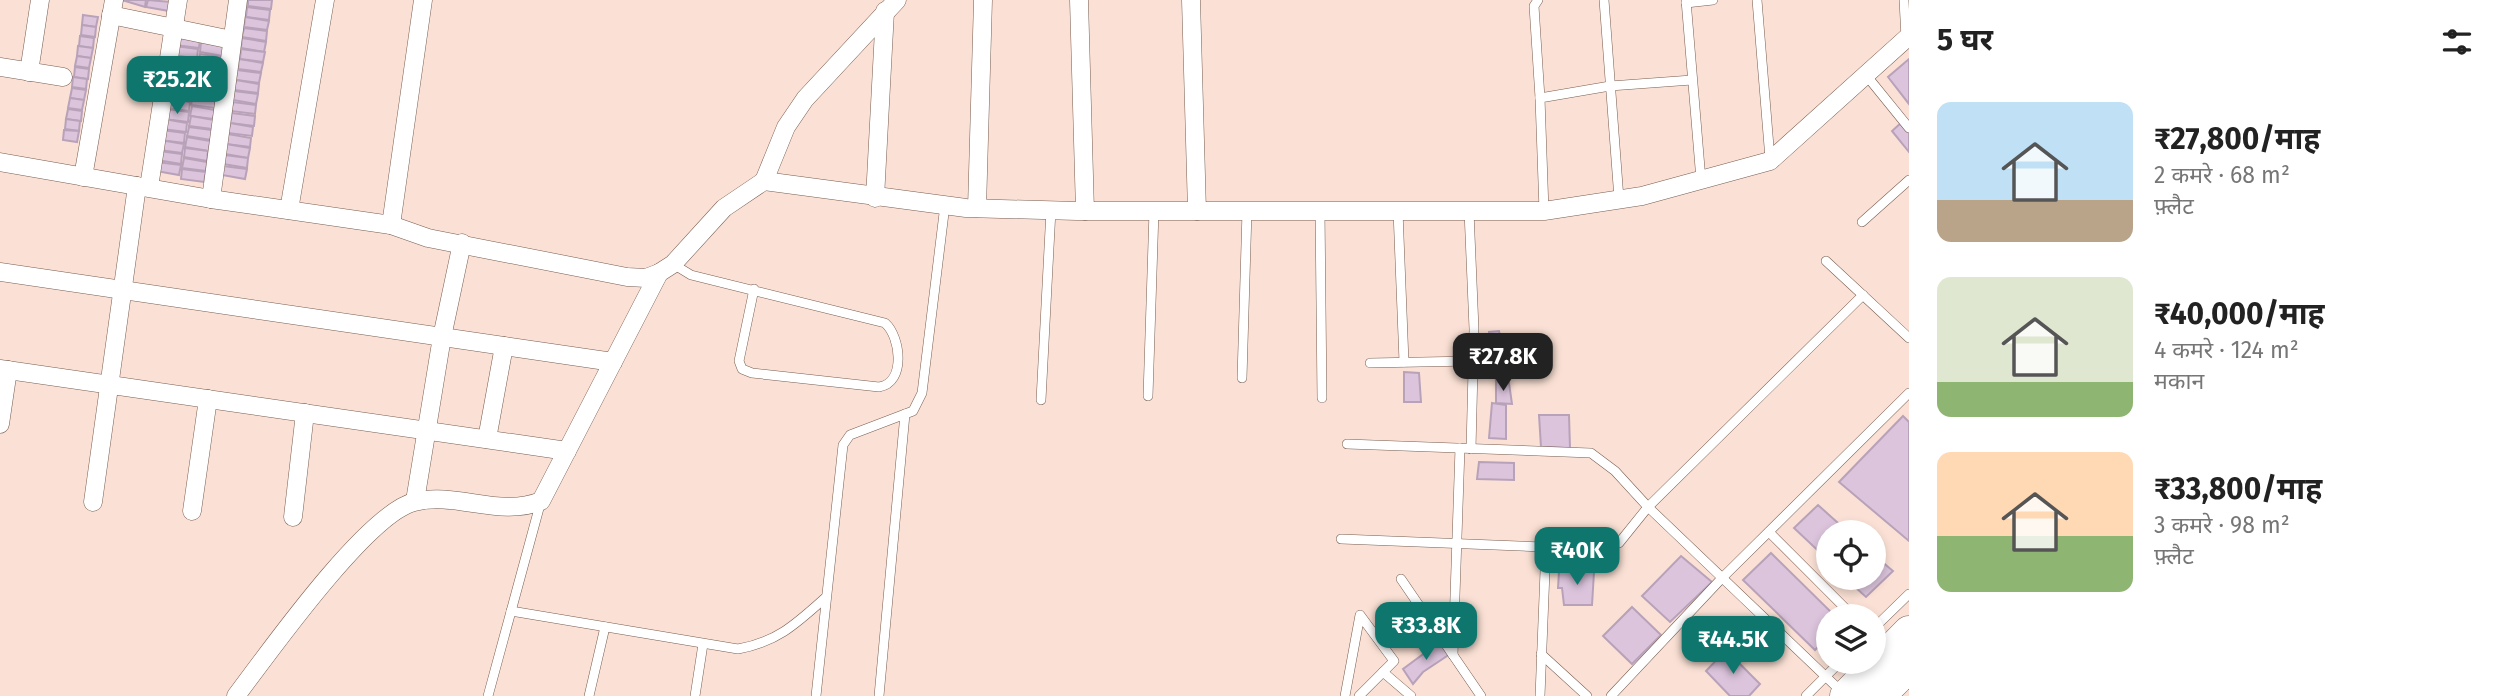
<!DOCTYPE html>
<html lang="hi">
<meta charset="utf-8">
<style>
:root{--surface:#fff;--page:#f6f6f6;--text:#222;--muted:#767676;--accent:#0f766e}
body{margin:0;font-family:"Fira Sans","Noto Sans Devanagari",sans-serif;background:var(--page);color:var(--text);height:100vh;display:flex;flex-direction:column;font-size:26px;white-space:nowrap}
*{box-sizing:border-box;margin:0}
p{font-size:23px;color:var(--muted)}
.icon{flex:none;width:38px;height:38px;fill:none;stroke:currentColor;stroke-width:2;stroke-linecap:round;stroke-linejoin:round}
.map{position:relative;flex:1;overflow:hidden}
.side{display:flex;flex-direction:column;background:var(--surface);width:595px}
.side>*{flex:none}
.fabs{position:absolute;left:1816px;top:520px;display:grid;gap:14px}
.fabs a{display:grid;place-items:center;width:70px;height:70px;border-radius:50%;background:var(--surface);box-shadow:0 4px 10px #0003;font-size:35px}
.price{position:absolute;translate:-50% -60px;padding:0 16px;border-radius:14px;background:var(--accent);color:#fff;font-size:23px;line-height:46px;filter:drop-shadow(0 2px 4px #0008)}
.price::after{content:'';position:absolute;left:50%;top:42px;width:21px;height:16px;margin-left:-10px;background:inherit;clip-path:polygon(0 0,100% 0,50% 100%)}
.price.on{background:#222;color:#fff}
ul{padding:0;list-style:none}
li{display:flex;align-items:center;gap:21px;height:175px;padding:0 28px}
li span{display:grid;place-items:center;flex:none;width:196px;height:140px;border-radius:14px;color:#555}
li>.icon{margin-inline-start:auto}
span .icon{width:84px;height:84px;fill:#fffc;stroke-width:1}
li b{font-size:30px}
h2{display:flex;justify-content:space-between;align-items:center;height:84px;padding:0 28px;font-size:30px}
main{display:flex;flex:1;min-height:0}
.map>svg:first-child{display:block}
.building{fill:#dbc4dc;stroke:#b8a2b9;stroke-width:2}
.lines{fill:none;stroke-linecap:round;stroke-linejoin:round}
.lane-casing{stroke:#785d50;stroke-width:10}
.street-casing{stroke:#785d50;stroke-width:19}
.highway-casing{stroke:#785d50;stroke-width:33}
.lane{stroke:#fff;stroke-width:9}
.street{stroke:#fff;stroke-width:18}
.highway{stroke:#fff;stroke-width:32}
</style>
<main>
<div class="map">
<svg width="1909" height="696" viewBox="0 0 1909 696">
<rect width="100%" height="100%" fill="#fbe1d5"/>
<g class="building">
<polygon points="122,0 146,0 145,7"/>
<polygon points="148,0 171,2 169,11 146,7"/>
<polygon points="248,0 272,0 271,9 248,6"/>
<polygon points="247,7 270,10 269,20 246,17"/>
<polygon points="83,15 98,17 96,27 82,25"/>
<polygon points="245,17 269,21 267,30 244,27"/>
<polygon points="82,25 96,27 95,37 81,35"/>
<polygon points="244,28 267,31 266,41 242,37"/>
<polygon points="177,35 200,38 199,48 175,45"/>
<polygon points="80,36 94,38 93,48 79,46"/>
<polygon points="242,38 266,42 264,52 241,48"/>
<polygon points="201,42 225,46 223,56 200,52"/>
<polygon points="78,46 93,48 91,58 77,56"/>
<polygon points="175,46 198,49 197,59 174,55"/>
<polygon points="241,49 265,52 263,62 240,59"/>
<polygon points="200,54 223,57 222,67 198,63"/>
<polygon points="77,56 91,58 89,68 75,66"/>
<polygon points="173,56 197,60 195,69 172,66"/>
<polygon points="239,59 263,63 261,72 238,69"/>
<polygon points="1909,59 1909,104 1888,77"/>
<polygon points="198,64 221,67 220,77 197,74"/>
<polygon points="75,67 89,69 88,79 74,77"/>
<polygon points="171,67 195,70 193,80 170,76"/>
<polygon points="237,70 261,73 259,83 236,80"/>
<polygon points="196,74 219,78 218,88 195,84"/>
<polygon points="73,77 87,79 86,89 72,87"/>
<polygon points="170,77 193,80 192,90 168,87"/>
<polygon points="236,80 259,84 258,93 234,90"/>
<polygon points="195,85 218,88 216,98 193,94"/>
<polygon points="168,87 192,91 190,100 167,97"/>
<polygon points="72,88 86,90 84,100 70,98"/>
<polygon points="234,91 258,94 256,104 233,100"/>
<polygon points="193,95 216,99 215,108 191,105"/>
<polygon points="70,98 84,100 82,110 68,108"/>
<polygon points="167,98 190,102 189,111 166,108"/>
<polygon points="233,102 256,105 255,114 231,111"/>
<polygon points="192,106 215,110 213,119 190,116"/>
<polygon points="68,109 82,111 81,121 66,119"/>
<polygon points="166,109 189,112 188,122 164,119"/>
<polygon points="232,113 255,116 254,126 230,123"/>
<polygon points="191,116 214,120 212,129 189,126"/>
<polygon points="66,119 80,121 79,131 65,129"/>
<polygon points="164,119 187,123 186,132 162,129"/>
<polygon points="1902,122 1909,130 1909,152 1892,131"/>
<polygon points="230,123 253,127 252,136 228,133"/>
<polygon points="189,127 212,130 211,140 187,136"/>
<polygon points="64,130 79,131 77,142 63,140"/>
<polygon points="162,130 185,133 184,143 160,140"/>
<polygon points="228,134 251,138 250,147 226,144"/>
<polygon points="187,137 210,141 209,151 185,147"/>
<polygon points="160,140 184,144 182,153 159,150"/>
<polygon points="226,144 250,148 248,158 225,154"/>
<polygon points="185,148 208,151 207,161 184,157"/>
<polygon points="159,151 182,154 181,164 157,160"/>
<polygon points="225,155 248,158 247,168 223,164"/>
<polygon points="184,158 207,162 206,171 182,168"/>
<polygon points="157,162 181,165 179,175 156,171"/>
<polygon points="223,166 247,169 245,179 222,175"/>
<polygon points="182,169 206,172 204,182 181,179"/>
<polygon points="1499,331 1504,359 1491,360 1489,332"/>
<polygon points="1506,362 1507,379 1496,381 1494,363"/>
<polygon points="1404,372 1419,373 1421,402 1404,402"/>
<polygon points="1496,382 1509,383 1512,404 1496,403"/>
<polygon points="1492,403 1506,405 1506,439 1489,438"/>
<polygon points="1539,415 1569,415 1570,448 1541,447"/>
<polygon points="1903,416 1909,422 1909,541 1839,482"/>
<polygon points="1479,462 1514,463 1514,480 1477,479"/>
<polygon points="1818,505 1848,532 1829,532 1829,561 1794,528"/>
<polygon points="1771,553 1835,616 1829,616 1829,636 1815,650 1743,580"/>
<polygon points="1874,555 1893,571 1866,597 1845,578 1874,578"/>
<polygon points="1681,556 1712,582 1670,622 1642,596"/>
<polygon points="1559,571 1594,572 1592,605 1564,605 1562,588 1558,588"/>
<polygon points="1632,607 1661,635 1632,664 1603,636"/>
<polygon points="1757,617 1767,625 1755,637 1746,627"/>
<polygon points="1441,641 1450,654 1423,672 1413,684 1403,669"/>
<polygon points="1726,650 1760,684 1749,696 1730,696 1706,671"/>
</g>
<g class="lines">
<defs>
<g id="lane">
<polyline points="1538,0 1534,6 1540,98"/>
<polyline points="1604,0 1619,199"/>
<polyline points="1686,0 1701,180"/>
<polyline points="1757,0 1770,159"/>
<polyline points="1904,0 1906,38"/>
<polyline points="1686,3 1713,0"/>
<polyline points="1866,75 1909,128"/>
<polyline points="1320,211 1322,398"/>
<polyline points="1398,211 1404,362"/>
<polyline points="1469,211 1474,329 1471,449"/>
<polyline points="1544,211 1540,98 1610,86 1692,80"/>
<polyline points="1862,222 1909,180"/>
<polyline points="1826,261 1909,338"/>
<path d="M673,264L691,275L885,323C901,337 906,383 879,387L752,373L742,369L739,361L754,289"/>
<polyline points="1370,363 1472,361"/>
<polyline points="1242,378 1247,211"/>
<polyline points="1148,396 1154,211"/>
<polyline points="1041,400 1051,210"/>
<polyline points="1347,444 1591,453 1615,471 1648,507 1843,693"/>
<polyline points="1769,532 1853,616"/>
<polyline points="1341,539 1595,549 1619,543 1648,507 1863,295"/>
<polyline points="1401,579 1481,696"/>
<path d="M511,611L738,649C777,642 796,624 825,598"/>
<polyline points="1874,628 1909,594"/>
<polyline points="1541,654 1587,696"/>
<polyline points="1453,655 1460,448"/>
<polyline points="1383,672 1411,696"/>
<polyline points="488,696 541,501"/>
<polyline points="589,696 605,627"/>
<polyline points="695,696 703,644"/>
<polyline points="816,696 843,445 850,435 913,411 922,393 945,205"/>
<polyline points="879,696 905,414"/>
<polyline points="1345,696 1360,615 1394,661 1359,696"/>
<polyline points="1540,696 1546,546"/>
<polyline points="1611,696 1722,578 1909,393"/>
<polyline points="1806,696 1840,662"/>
</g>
<g id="street">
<polyline points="1079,0 1085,211"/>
<polyline points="1191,0 1197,211"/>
<polyline points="111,15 232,40"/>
<polyline points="0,67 63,77"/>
<polyline points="29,72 40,0"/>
<polyline points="0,162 211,199 391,225 428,238 627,277 646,278 659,273"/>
<polyline points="83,177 114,0"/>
<polyline points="764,181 786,127 805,99 897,0"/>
<polyline points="149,187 178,0"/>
<polyline points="875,198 885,11"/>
<polyline points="211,199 238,0"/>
<polyline points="977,208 983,0"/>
<polyline points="289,210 325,0"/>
<polyline points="391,225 423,0"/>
<polyline points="0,272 613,362"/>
<polyline points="0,369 567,451"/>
<polyline points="0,424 8,370"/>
<polyline points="487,439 504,346"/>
<polyline points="415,501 442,337 462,243"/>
<polyline points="93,502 137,186"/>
<polyline points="192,511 208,399"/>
<polyline points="293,517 305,413"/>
<path d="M236,696C269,652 367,514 414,502C456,491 500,518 541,501L659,273L673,264L724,208L764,181L966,208L1077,211H1544L1642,196L1770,161L1909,36"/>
</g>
<g id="highway">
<polyline points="1846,696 1909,632"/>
<polyline points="1879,696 1909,666"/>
</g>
</defs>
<use href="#lane" class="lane-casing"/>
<use href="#street" class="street-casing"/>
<use href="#highway" class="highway-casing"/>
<use href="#lane" class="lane"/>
<use href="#street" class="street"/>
<use href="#highway" class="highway"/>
</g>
</svg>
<div class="fabs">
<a><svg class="icon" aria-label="locate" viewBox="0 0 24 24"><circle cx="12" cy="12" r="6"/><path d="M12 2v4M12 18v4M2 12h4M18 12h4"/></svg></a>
<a><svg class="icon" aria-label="layers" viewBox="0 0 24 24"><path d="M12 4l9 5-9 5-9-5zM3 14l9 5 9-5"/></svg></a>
</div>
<b class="price" style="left:177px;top:116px">₹25.2K</b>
<b class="price on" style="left:1503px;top:393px">₹27.8K</b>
<b class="price" style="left:1577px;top:587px">₹40K</b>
<b class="price" style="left:1426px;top:662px">₹33.8K</b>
<b class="price" style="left:1733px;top:676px">₹44.5K</b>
</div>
<section class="side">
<h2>5 घर<svg class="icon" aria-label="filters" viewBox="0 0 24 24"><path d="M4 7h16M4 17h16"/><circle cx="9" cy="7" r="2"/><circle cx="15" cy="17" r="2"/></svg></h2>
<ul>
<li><span style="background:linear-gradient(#bfe0f5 70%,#b9a48a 0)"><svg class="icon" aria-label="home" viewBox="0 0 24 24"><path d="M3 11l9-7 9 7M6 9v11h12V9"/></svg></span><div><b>₹27,800/माह</b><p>2 कमरे · 68 m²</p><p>फ़्लैट</p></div></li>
<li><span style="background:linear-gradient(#dfe7d0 75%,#8fb573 0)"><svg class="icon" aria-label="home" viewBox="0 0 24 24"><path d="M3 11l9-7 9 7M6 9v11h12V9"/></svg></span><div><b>₹40,000/माह</b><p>4 कमरे · 124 m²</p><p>मकान</p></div></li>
<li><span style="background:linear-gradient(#ffd9b3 60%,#8fb573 0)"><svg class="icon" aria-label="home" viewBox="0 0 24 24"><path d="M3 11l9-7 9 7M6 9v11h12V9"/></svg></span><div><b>₹33,800/माह</b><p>3 कमरे · 98 m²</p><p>फ़्लैट</p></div></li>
</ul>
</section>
</main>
